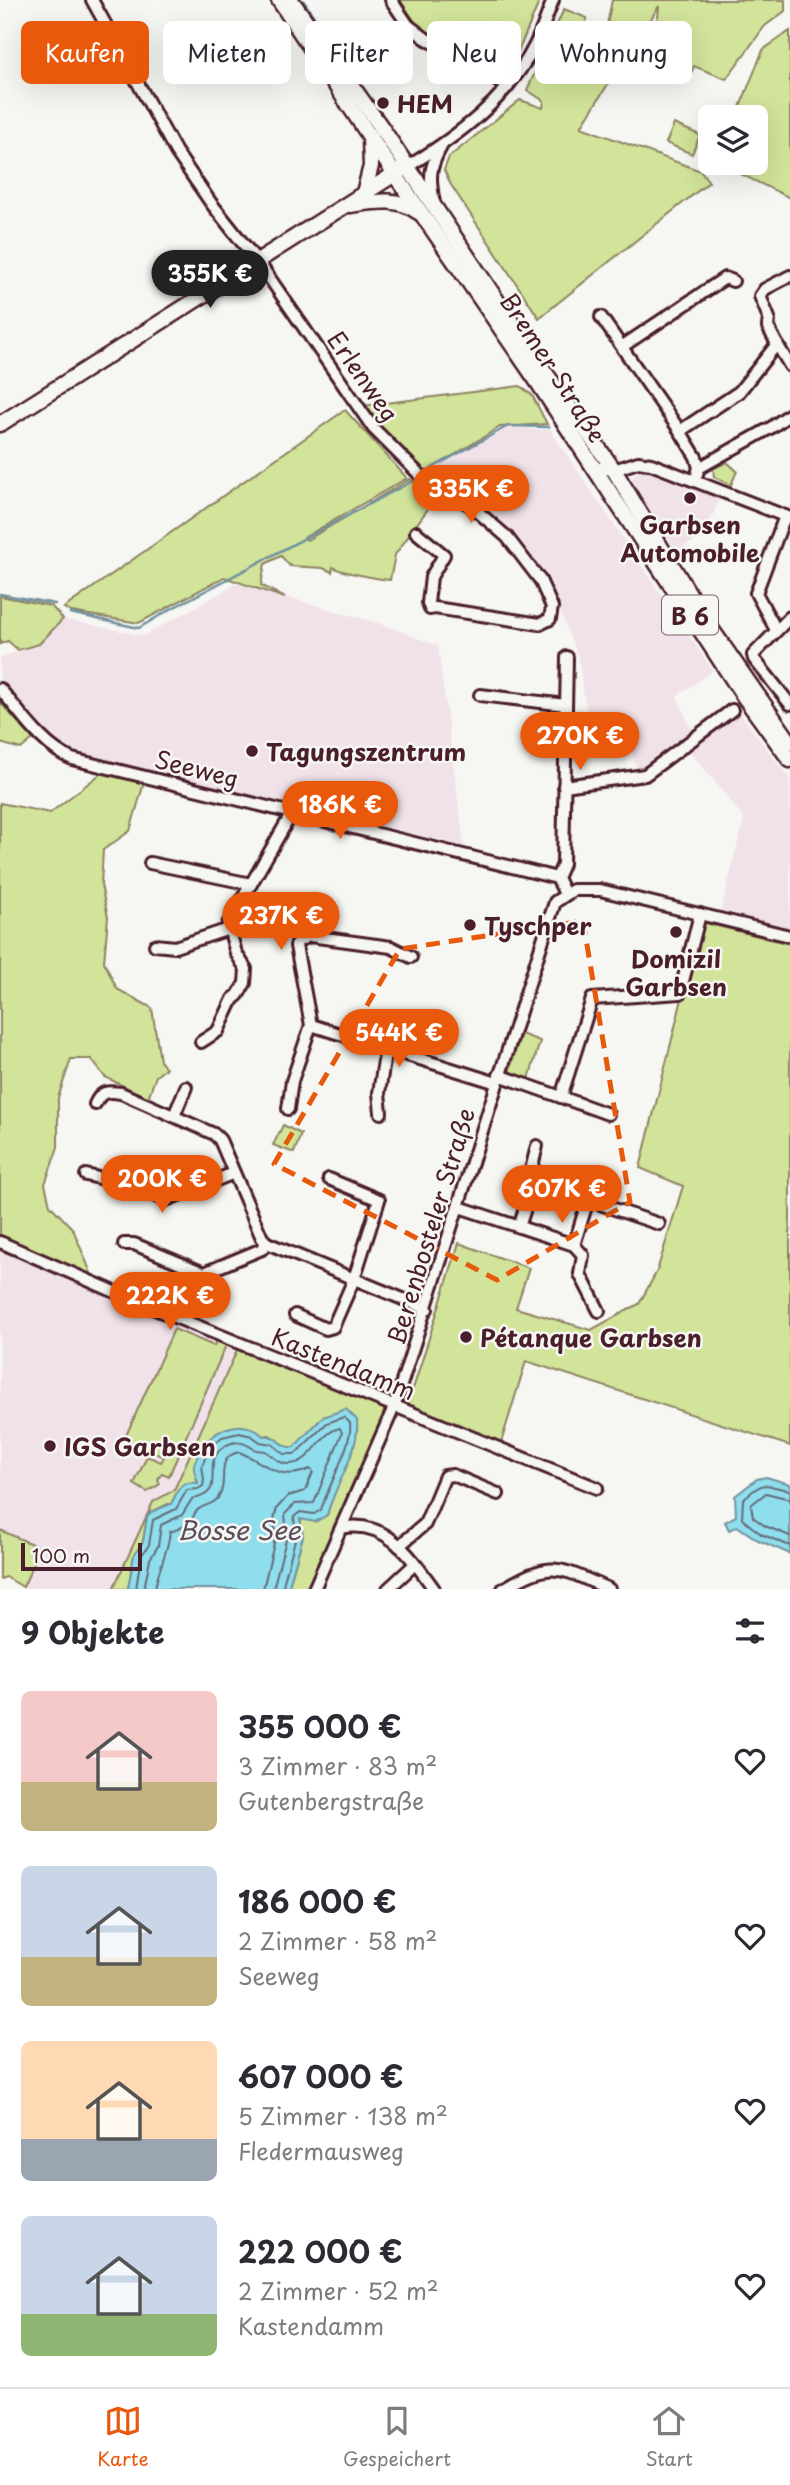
<!DOCTYPE html>
<html lang="de">
<meta charset="utf-8">
<style>
:root{--surface:#fff;--page:#f7f7f7;--text:#2b2b33;--muted:#7c7c81;--line:#e1e1e2;--accent:#ea580c}
body{margin:0;font-family:"Playpen Sans",sans-serif;background:var(--page);color:var(--text);height:100vh;display:flex;flex-direction:column;font-size:26px;white-space:nowrap}
*{box-sizing:border-box;margin:0}
p{font-size:23px;color:var(--muted)}
.icon{flex:none;width:38px;height:38px;fill:none;stroke:currentColor;stroke-width:2;stroke-linecap:round;stroke-linejoin:round}
.map{position:relative;height:1589px;overflow:hidden}
.sheet{display:flex;flex-direction:column;background:var(--surface);flex:1}
.sheet>*{flex:none}
.hud{position:absolute;left:21px;top:21px;width:749px;height:63px;display:flex;gap:14px}
.tools{position:absolute;left:698px;top:105px;display:grid;gap:14px}
.tools a{display:grid;place-items:center;width:70px;height:70px;border-radius:10px;background:var(--surface);box-shadow:0 7px 28px #0002;font-size:35px}
.scale{position:absolute;left:21px;bottom:18px;width:121px;box-sizing:border-box;padding-left:7px;border:4px solid #4a1f2b;border-top:0;font-size:19px;line-height:24px;white-space:nowrap;color:#4a1f2b;-webkit-text-stroke:5px #f6f6f2;paint-order:stroke}
.price{position:absolute;translate:-50% -60px;padding:0 16px;border-radius:24px;background:var(--accent);color:#fff;font-size:23px;line-height:46px;filter:drop-shadow(0 2px 4px #0008)}
.price::after{content:'';position:absolute;left:50%;top:42px;width:21px;height:16px;margin-left:-10px;background:inherit;clip-path:polygon(0 0,100% 0,50% 100%)}
.price.active{background:#222;color:#fff}
ul{padding:0;list-style:none}
li{display:flex;align-items:center;gap:21px;height:175px;padding:0 21px}
li span{display:grid;place-items:center;flex:none;width:196px;height:140px;border-radius:10px;color:#555}
li>.icon{margin-inline-start:auto}
span .icon{width:84px;height:84px;fill:#fffc;stroke-width:1}
li b{font-size:30px}
h2{display:flex;justify-content:space-between;align-items:center;height:84px;padding:0 21px;font-size:30px}
.tag{padding:0 24px;border-radius:10px;background:var(--surface);box-shadow:0 7px 28px #0002;font-size:24px;line-height:63px}
.tag.active{background:var(--accent);color:#fff}
.tabs{display:flex;justify-content:space-around;align-items:center;height:98px;border-top:2px solid var(--line);background:var(--surface);font-size:19px;color:var(--muted)}
.tabs a{display:grid;justify-items:center;gap:4px}
.tabs .active{color:var(--accent)}
.map>svg:first-child{display:block}
.built{fill:#f1e2e9}
.green{fill:#d1e499;stroke:#8e8262;stroke-width:2}
.water{fill:#8fdeed;stroke:#73929f;stroke-width:2}
.lines{fill:none;stroke-linecap:round;stroke-linejoin:round}
.shore{stroke:#666b79;stroke-width:2}
.stream{stroke:#73929f;stroke-width:2.5}
.minor-casing{stroke:#4a1f2b;stroke-width:16}
.major-casing{stroke:#4a1f2b;stroke-width:19}
.minor{stroke:#f6f6f2;stroke-width:10}
.major{stroke:#f6f6f2;stroke-width:14}
.marked{fill:none;stroke:#e8590c;stroke-width:5;stroke-dasharray:14 9;stroke-linejoin:round}
.poi-dot{fill:#4a1f2b;stroke:#f6f6f2;stroke-width:2.5}
.labels{text-anchor:middle;dominant-baseline:central;stroke-width:5;stroke-linejoin:round;paint-order:stroke}
.shield{fill:#f6f6f2;stroke:#7e6067;stroke-width:2}
.shield-label{font-size:23px;font-weight:bold;fill:#4a1f2b}
.poi-label{font-size:24px;font-weight:bold;fill:#4a1f2b;stroke:#f6f6f2;text-anchor:start}
.street-label{font-size:24px;fill:#4a1f2b;stroke:#f6f6f2}
.water-label{font-size:26px;font-style:italic;fill:#5b4f5c;stroke:#f6f6f2}
</style>
<div class="map">
<svg width="790" height="1589" viewBox="0 0 790 1589">
<rect width="100%" height="100%" fill="#f6f6f2"/>
<filter id="ink" filterUnits="userSpaceOnUse"><feTurbulence type="fractalNoise" baseFrequency=".0143" numOctaves="2"/><feDisplacementMap in="SourceGraphic" scale="14" xChannelSelector="R" yChannelSelector="G"/><feConvolveMatrix kernelMatrix="1 2 1 2 8 2 1 2 1" color-interpolation-filters="sRGB"/></filter>
<g filter="url(#ink)">
<g class="built">
<polygon points="507,428 550,430 713,671 677,696 693,735 637,770 629,742 586,708 578,657 548,580 523,546 491,510 430,473 465,446"/>
<polygon points="639,470 656,472 720,498 704,536 676,551 632,481 632,477"/>
<polygon points="238,583 381,624 438,646 464,846 329,813 84,758 65,750 42,733 0,684 0,658 39,644 63,619 144,636"/>
<polygon points="738,711 790,779 790,929 721,911 744,818 689,750"/>
<polygon points="0,1250 238,1348 174,1490 153,1502 113,1589 25,1589 6,1577 0,1579"/>
</g>
<g class="green">
<polygon points="400,0 540,0 518,52 494,62 420,29"/>
<polygon points="612,0 785,0 785,11 765,26 726,79 694,66 688,80 654,65 642,43 658,17 659,6 627,58 601,54"/>
<polygon points="564,9 587,18 570,63 622,62 581,127 701,171 709,182 539,318 451,185 444,170 449,157 520,100 543,108 544,101 527,90"/>
<polygon points="790,31 790,198 718,163 756,163 756,117 736,117 763,50"/>
<polygon points="674,124 700,135 692,154 666,143"/>
<polygon points="520,386 532,395 547,424 500,427 423,474 390,442 362,406"/>
<path d="M345,410L407,478L305,537L307,540L410,479L423,489L437,496L395,555L390,580C380,579 339,572 333,567L332,572L323,568L290,566L281,556L265,564L261,585L285,598L224,577L139,623L71,612L64,608Z"/>
<polygon points="727,462 737,471 731,485 714,477 713,469"/>
<polygon points="0,596 51,606 63,619 39,644 18,650 8,641 0,644"/>
<polygon points="0,702 33,739 21,749 0,743"/>
<polygon points="104,771 144,783 130,831 103,850 101,885 108,917 104,962 117,989 152,1008 160,1061 166,1068 156,1076 148,1098 105,1077 91,1059 71,1059 58,1098 58,1147 45,1184 50,1205 73,1229 91,1273 77,1282 0,1250 0,803 50,813"/>
<polygon points="701,922 790,944 790,1446 526,1361 500,1446 407,1408 459,1243 529,1268 516,1308 591,1330 639,1304 657,1271 683,1186 640,1168"/>
<polygon points="521,1034 540,1041 529,1079 509,1072"/>
<polygon points="283,1125 301,1134 294,1153 273,1145"/>
<polygon points="174,1329 214,1346 217,1339 227,1343 169,1476 162,1473 158,1479 160,1484 147,1492 134,1484 147,1456 161,1462 164,1457 124,1440"/>
<path d="M238,1348L378,1403L386,1412L307,1589H288L303,1536L300,1518L327,1515L332,1497L323,1417L295,1447C282,1449 279,1440 269,1435L203,1444L194,1466L198,1483L171,1504H168L151,1512L147,1517L143,1542L134,1555L128,1589H113L153,1502L174,1490Z"/>
<polygon points="0,1530 41,1548 23,1587 6,1577 0,1579"/>
</g>
<g class="water">
<path d="M346,1409L357,1420C360,1452 335,1484 327,1515L315,1522L300,1519L303,1536L288,1589H128L134,1555L143,1542L147,1517L151,1512L171,1504C179,1489 179,1480 198,1483C197,1478 193,1470 194,1466C194,1462 197,1459 198,1455C209,1431 241,1414 263,1436C278,1434 280,1449 294,1447L323,1417Z"/>
<polygon points="766,1477 790,1484 790,1554 758,1540 737,1526 729,1530 725,1522 736,1516 735,1496 757,1479"/>
</g>
<g class="lines">
<g class="shore">
<path d="M790,1490C762,1486 768,1478 743,1499L742,1519L761,1534L790,1546"/>
<polyline points="790,1499 766,1493 751,1505 753,1517 765,1526 790,1536"/>
<path d="M136,1589L141,1556L149,1545L153,1520L176,1509L187,1490L198,1489L203,1486L204,1480L202,1466L209,1448L222,1437L239,1433L252,1436L260,1442L272,1444L284,1454H295L327,1423L344,1417L350,1423C353,1445 328,1485 321,1510L314,1514L300,1512L294,1517L296,1536L282,1589"/>
<path d="M144,1589L150,1559L158,1546L161,1525L182,1515L192,1499C231,1493 197,1464 225,1446C236,1439 245,1443 254,1449C258,1451 262,1450 265,1451C273,1455 278,1464 289,1464C313,1464 319,1432 340,1428L342,1433L314,1503L295,1504L285,1514L287,1536L273,1589"/>
<path d="M155,1589C158,1569 168,1552 170,1532C177,1529 184,1528 190,1522C193,1518 195,1511 199,1509C206,1504 213,1505 218,1498C230,1481 213,1458 239,1452C265,1462 279,1483 310,1469L313,1472L305,1491L288,1496L277,1508L274,1519L276,1535L263,1589"/>
</g>
<g class="stream">
<polyline points="303,0 322,29"/>
<polyline points="432,468 508,426 549,427"/>
<polyline points="0,594 55,604"/>
<polyline points="70,613 139,628 169,610 411,482"/>
</g>
<defs>
<g id="minor">
<polyline points="92,0 176,152 211,203 264,270 373,428 419,474 470,505 507,537 540,580 552,607 550,619 540,624 435,608 430,609 428,603 431,577 444,555 416,532"/>
<polyline points="391,0 408,25 425,38 508,87"/>
<path d="M407,167C458,136 508,99 535,45C542,31 547,15 553,0"/>
<path d="M434,203C429,177 429,168 442,145"/>
<polyline points="601,317 680,431 696,457 699,468"/>
<polyline points="777,344 768,327 769,318 760,296 765,289 790,276"/>
<polyline points="623,346 725,278 733,281"/>
<polyline points="680,431 739,392 777,344 790,366"/>
<polyline points="592,467 614,470 638,462 651,464 790,518"/>
<polyline points="697,474 699,468 772,427 790,414"/>
<polyline points="790,617 753,655 754,659 790,704"/>
<polyline points="776,630 756,593 785,516"/>
<path d="M0,689C21,713 42,746 72,759L557,878L565,894"/>
<polyline points="480,695 566,705"/>
<polyline points="564,786 645,775 732,710"/>
<polyline points="150,863 251,884"/>
<polyline points="557,878 563,864 567,657"/>
<polyline points="155,945 175,947 229,929"/>
<polyline points="311,1025 497,1083"/>
<polyline points="201,1042 218,1031 233,999 238,995 245,983 246,969 236,953 228,924 292,813"/>
<polyline points="499,1075 561,1097 592,999 680,993 700,914"/>
<polyline points="561,1097 608,1114"/>
<path d="M95,1104C101,1091 107,1091 121,1093L214,1134L220,1140L262,1238L267,1243L427,1309"/>
<polyline points="288,1109 292,1081 311,1025 296,946 298,941 310,936 391,947 411,957"/>
<polyline points="381,1113 379,1093 386,1048"/>
<polyline points="174,1116 186,1087"/>
<polyline points="86,1175 103,1179 108,1177 166,1200 234,1173"/>
<polyline points="459,1207 574,1245 583,1255 580,1274 599,1311"/>
<polyline points="519,1227 529,1196 529,1178 537,1146"/>
<polyline points="0,1242 138,1302 597,1488"/>
<polyline points="124,1244 134,1244 204,1273 262,1249 267,1243"/>
<polyline points="574,1245 588,1200 659,1224"/>
<polyline points="295,1315 326,1329 333,1327 354,1279 379,1200 329,1179"/>
<path d="M341,1528C386,1518 411,1557 434,1589"/>
<polyline points="399,1546 425,1524 445,1476 453,1475 498,1494"/>
<polyline points="314,1589 394,1407 555,902 573,890 600,890 790,936"/>
<polyline points="388,1589 415,1564"/>
<path d="M503,1589C554,1559 557,1567 609,1589"/>
</g>
<g id="major">
<polyline points="279,0 406,191 535,378 745,698 790,760"/>
<polyline points="291,0 381,127 544,371 614,470 705,620 790,742"/>
<polyline points="364,193 371,166 370,138"/>
<path d="M350,205C373,202 397,196 418,212"/>
<polyline points="0,424 401,170"/>
</g>
</defs>
<use href="#minor" class="minor-casing"/>
<use href="#major" class="major-casing"/>
<use href="#minor" class="minor"/>
<use href="#major" class="major"/>
</g>
</g>
<path class="marked" d="M583,921L630,1202L497,1280L274,1164L400,949Z"/>
<g class="poi-dot">
<circle cx="383" cy="103" r="7"/>
<circle cx="690" cy="498" r="7"/>
<circle cx="252" cy="751" r="7"/>
<circle cx="470" cy="925" r="7"/>
<circle cx="676" cy="932" r="7"/>
<circle cx="466" cy="1337" r="7"/>
<circle cx="50" cy="1446" r="7"/>
</g>
<g class="labels">
<rect class="shield" x="662" y="595.5" width="56" height="39" rx="5"/>
<g class="shield-label">
<text x="690" y="615">B 6</text>
</g>
<g class="poi-label">
<text x="397" y="103">HEM</text>
<text x="690" y="524" text-anchor="middle">Garbsen<tspan x="690" dy="28">Automobile</tspan></text>
<text x="266" y="751">Tagungszentrum</text>
<text x="484" y="925">Tyschper</text>
<text x="676" y="958" text-anchor="middle">Domizil<tspan x="676" dy="28">Garbsen</tspan></text>
<text x="480" y="1337">Pétanque Garbsen</text>
<text x="64" y="1446">IGS Garbsen</text>
</g>
<g class="street-label">
<text transform="translate(554 367) rotate(57)">Bremer Straße</text>
<text transform="translate(364 376) rotate(55)">Erlenweg</text>
<text transform="translate(197 768) rotate(14)">Seeweg</text>
<text transform="translate(430 1226) rotate(-73)">Berenbosteler Straße</text>
<text transform="translate(344 1363) rotate(22)">Kastendamm</text>
</g>
<g class="water-label">
<text x="239" y="1529">Bosse See</text>
</g>
</g>
</svg>
<div class="tools">
<a><svg class="icon" aria-label="layers" viewBox="0 0 24 24"><path d="M12 4l9 5-9 5-9-5zM3 14l9 5 9-5"/></svg></a>
</div>
<div class="scale">100 m</div>
<b class="price active" style="left:210px;top:310px">355K €</b>
<b class="price" style="left:471px;top:525px">335K €</b>
<b class="price" style="left:580px;top:772px">270K €</b>
<b class="price" style="left:340px;top:841px">186K €</b>
<b class="price" style="left:281px;top:952px">237K €</b>
<b class="price" style="left:399px;top:1069px">544K €</b>
<b class="price" style="left:162px;top:1215px">200K €</b>
<b class="price" style="left:562px;top:1225px">607K €</b>
<b class="price" style="left:170px;top:1332px">222K €</b>
<div class="hud">
<a class="tag active">Kaufen</a>
<a class="tag">Mieten</a>
<a class="tag">Filter</a>
<a class="tag">Neu</a>
<a class="tag">Wohnung</a>
</div>
</div>
<section class="sheet">
<h2>9 Objekte<svg class="icon" aria-label="filters" viewBox="0 0 24 24"><path d="M4 7h16M4 17h16"/><circle cx="9" cy="7" r="2"/><circle cx="15" cy="17" r="2"/></svg></h2>
<ul>
<li><span style="background:linear-gradient(#f6c9c9 65%,#c2b280 0)"><svg class="icon" aria-label="home" viewBox="0 0 24 24"><path d="M3 11l9-7 9 7M6 9v11h12V9"/></svg></span><div><b>355 000 €</b><p>3 Zimmer · 83 m²</p><p>Gutenbergstraße</p></div><svg class="icon" aria-label="heart" viewBox="0 0 24 24"><path d="M12 20l-8-8c-3-5 5-10 8-4 3-6 11-1 8 4z"/></svg></li>
<li><span style="background:linear-gradient(#c9d6e8 65%,#c2b280 0)"><svg class="icon" aria-label="home" viewBox="0 0 24 24"><path d="M3 11l9-7 9 7M6 9v11h12V9"/></svg></span><div><b>186 000 €</b><p>2 Zimmer · 58 m²</p><p>Seeweg</p></div><svg class="icon" aria-label="heart" viewBox="0 0 24 24"><path d="M12 20l-8-8c-3-5 5-10 8-4 3-6 11-1 8 4z"/></svg></li>
<li><span style="background:linear-gradient(#ffd9b3 70%,#9aa5b1 0)"><svg class="icon" aria-label="home" viewBox="0 0 24 24"><path d="M3 11l9-7 9 7M6 9v11h12V9"/></svg></span><div><b>607 000 €</b><p>5 Zimmer · 138 m²</p><p>Fledermausweg</p></div><svg class="icon" aria-label="heart" viewBox="0 0 24 24"><path d="M12 20l-8-8c-3-5 5-10 8-4 3-6 11-1 8 4z"/></svg></li>
<li><span style="background:linear-gradient(#c9d6e8 70%,#8fb573 0)"><svg class="icon" aria-label="home" viewBox="0 0 24 24"><path d="M3 11l9-7 9 7M6 9v11h12V9"/></svg></span><div><b>222 000 €</b><p>2 Zimmer · 52 m²</p><p>Kastendamm</p></div><svg class="icon" aria-label="heart" viewBox="0 0 24 24"><path d="M12 20l-8-8c-3-5 5-10 8-4 3-6 11-1 8 4z"/></svg></li>
</ul>
</section>
<nav class="tabs">
<a class="active"><svg class="icon" aria-label="map" viewBox="0 0 24 24"><path d="M3 6l6-2 6 2 6-2v14l-6 2-6-2-6 2zM9 4v14M15 6v14"/></svg>Karte</a>
<a><svg class="icon" aria-label="saved" viewBox="0 0 24 24"><path d="M7 4h10v16l-5-4-5 4z"/></svg>Gespeichert</a>
<a><svg class="icon" aria-label="home" viewBox="0 0 24 24"><path d="M3 11l9-7 9 7M6 9v11h12V9"/></svg>Start</a>
</nav>
